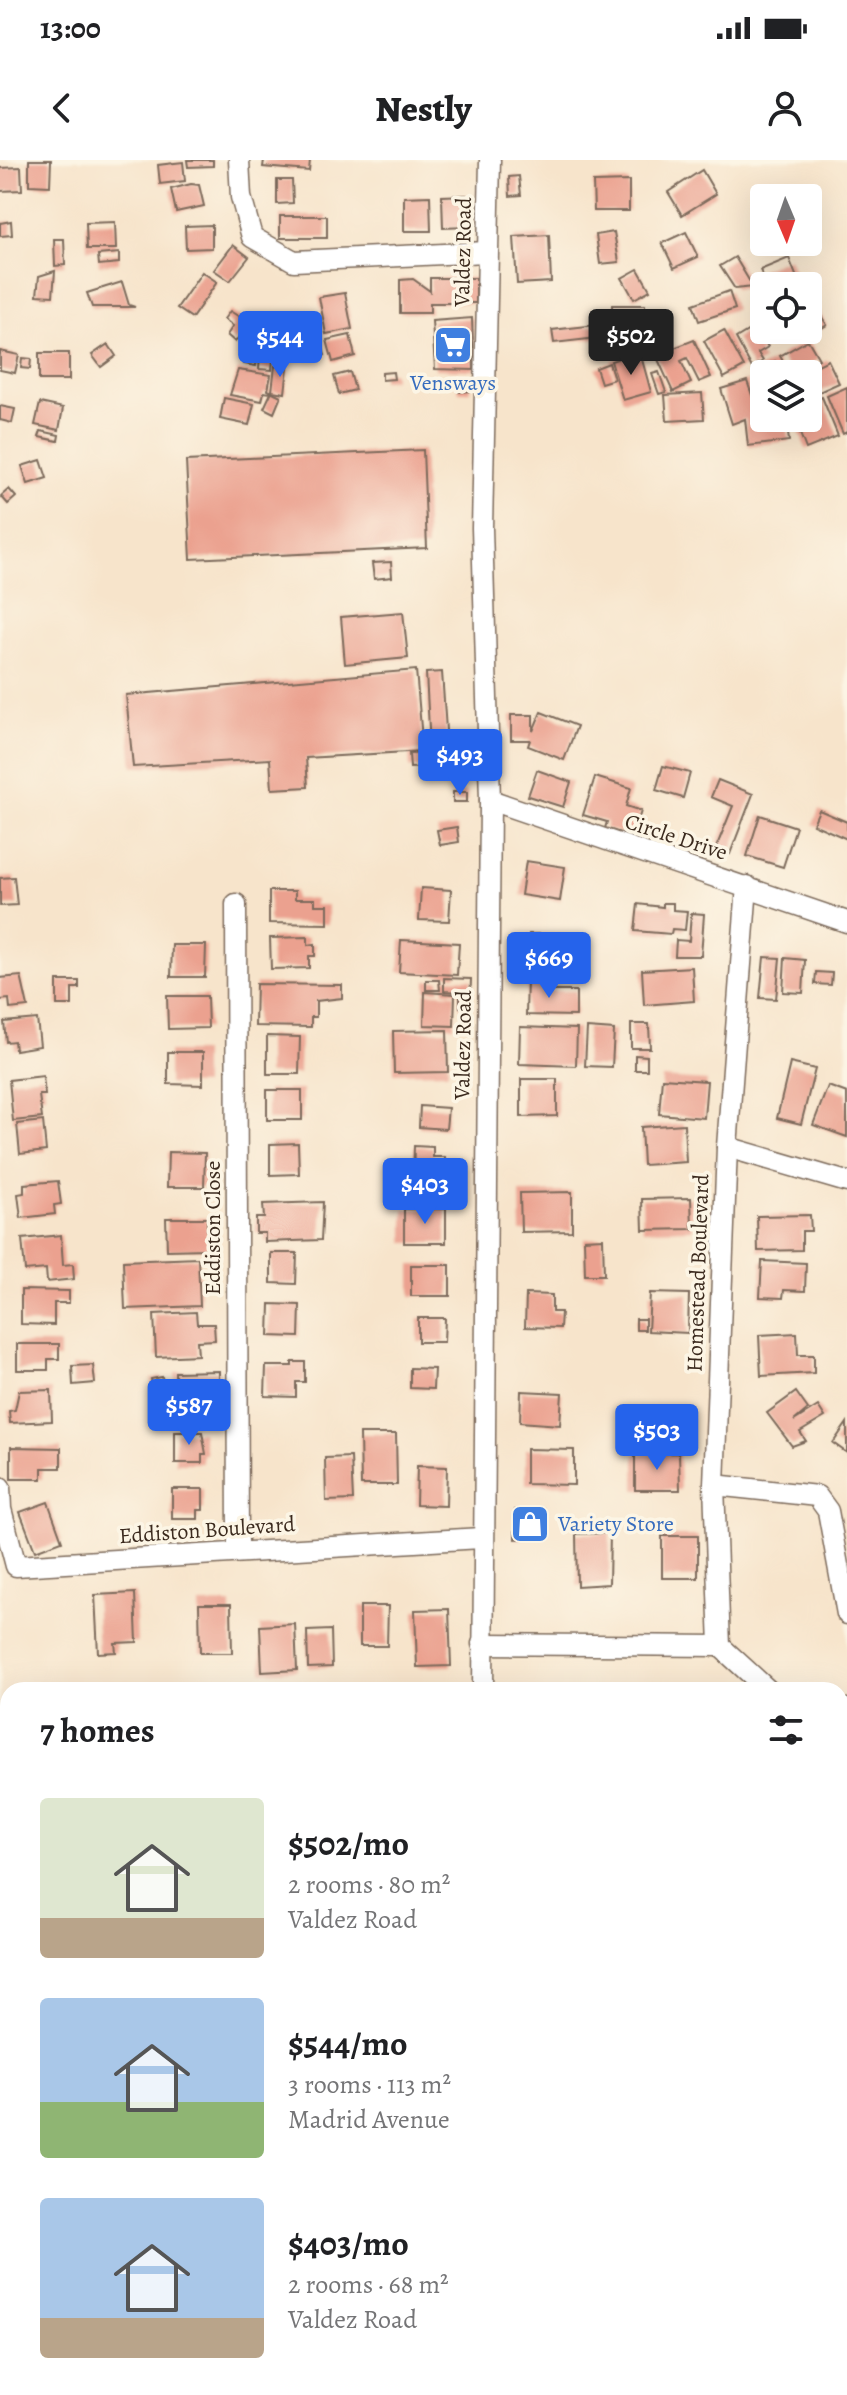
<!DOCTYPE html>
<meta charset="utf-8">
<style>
:root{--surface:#fff;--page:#f6f6f6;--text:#202124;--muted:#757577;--accent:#2563eb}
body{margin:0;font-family:Alegreya,serif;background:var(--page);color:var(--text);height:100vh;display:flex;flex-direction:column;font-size:30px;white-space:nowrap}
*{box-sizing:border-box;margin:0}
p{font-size:26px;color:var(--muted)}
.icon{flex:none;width:44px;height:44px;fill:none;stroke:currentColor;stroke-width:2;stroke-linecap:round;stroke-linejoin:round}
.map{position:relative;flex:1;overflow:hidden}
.sheet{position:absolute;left:0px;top:1522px;width:848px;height:714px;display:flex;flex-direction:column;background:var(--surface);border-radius:24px 24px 0 0;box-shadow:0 8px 32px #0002}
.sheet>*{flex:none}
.needle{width:52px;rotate:178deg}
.tools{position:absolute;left:750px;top:24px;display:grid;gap:16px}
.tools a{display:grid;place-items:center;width:72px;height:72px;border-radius:8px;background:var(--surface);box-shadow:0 8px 32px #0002;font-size:40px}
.price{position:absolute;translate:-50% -68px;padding:0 18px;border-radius:8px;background:var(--accent);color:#fff;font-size:26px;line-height:52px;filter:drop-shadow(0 2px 4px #0008)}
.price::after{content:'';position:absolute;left:50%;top:48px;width:24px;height:18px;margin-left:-12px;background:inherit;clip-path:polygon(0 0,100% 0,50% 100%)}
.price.on{background:#222;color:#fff}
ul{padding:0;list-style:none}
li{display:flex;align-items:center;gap:24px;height:200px;padding:0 40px}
li span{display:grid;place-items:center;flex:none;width:224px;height:160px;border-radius:8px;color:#555}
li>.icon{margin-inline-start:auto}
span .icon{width:96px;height:96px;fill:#fffc;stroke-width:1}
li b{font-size:34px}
h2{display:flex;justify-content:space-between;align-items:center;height:96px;padding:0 40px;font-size:34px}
.status{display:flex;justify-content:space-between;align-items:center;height:56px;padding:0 40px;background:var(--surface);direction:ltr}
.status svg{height:22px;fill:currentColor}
header{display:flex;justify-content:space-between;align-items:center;height:104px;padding:0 40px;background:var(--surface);font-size:36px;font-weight:800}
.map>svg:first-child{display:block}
.building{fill:#eba18f}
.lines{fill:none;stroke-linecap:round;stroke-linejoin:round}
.street-casing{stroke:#7d6b5b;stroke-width:23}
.secondary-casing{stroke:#7d6b5b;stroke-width:31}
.street{stroke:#fff;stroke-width:20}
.secondary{stroke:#fff;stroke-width:28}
.labels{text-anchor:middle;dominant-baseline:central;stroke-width:7;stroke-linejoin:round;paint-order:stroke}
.street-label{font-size:22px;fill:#3b2a1e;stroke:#fcf5e5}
.shop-label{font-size:22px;fill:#366cbe;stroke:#fcf5e5}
</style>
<div class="status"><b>13:00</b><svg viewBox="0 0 49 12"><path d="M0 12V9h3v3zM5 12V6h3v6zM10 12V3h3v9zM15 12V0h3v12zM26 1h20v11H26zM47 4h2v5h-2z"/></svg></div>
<header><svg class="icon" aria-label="back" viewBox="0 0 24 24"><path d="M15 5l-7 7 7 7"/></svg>Nestly<svg class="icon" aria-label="person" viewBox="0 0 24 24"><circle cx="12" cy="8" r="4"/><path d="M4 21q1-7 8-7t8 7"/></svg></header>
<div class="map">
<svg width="847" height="2235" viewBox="0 0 847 2235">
<rect width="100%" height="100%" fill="#fcf5e5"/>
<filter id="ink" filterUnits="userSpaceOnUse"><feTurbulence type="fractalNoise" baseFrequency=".0125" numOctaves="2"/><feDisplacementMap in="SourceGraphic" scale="16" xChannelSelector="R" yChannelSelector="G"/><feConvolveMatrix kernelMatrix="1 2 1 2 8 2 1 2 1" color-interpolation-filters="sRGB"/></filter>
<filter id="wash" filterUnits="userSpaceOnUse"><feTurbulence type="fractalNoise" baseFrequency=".006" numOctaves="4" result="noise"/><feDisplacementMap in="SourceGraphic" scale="32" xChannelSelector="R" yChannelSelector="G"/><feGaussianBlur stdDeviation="1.8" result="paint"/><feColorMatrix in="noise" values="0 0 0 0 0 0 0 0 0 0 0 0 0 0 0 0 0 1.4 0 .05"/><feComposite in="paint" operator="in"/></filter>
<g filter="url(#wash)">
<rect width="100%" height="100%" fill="#f7e4cb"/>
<g id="blocks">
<g class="building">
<polygon points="29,0 51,0 50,26 29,25"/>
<polygon points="187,0 213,0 213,6 188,7"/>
<polygon points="264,0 310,0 309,11 263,7"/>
<polygon points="183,2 185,21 160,24 158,5"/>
<polygon points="21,7 22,30 0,31 0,8"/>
<polygon points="702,10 716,34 682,55 668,32"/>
<polygon points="519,16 521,35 510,36 509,17"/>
<polygon points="277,20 292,20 293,43 277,44"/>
<polygon points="629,21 629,51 594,51 593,22"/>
<polygon points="191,24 199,25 204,46 176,52 171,29"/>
<polygon points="466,35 467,67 443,68 442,36"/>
<polygon points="430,36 431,71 404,71 404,37"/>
<rect x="280" y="56" width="47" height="22"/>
<polygon points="11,61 12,75 0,76 0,63"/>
<polygon points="115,62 116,89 87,89 86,63"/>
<polygon points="212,65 212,88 186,89 185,66"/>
<polygon points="614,72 619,102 600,104 596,75"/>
<polygon points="686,72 698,97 674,108 662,83"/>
<polygon points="549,75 551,122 517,124 514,77"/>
<polygon points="54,79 64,79 65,105 55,106"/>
<polygon points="233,85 249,97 230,121 214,110"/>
<polygon points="119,93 119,103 99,105 98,95"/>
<polygon points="735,97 753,127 735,129 720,106"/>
<polygon points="789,98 799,123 767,126 760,110"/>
<polygon points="638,109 650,130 634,139 622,118"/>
<polygon points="55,111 53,136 37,135 39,116"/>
<polygon points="202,112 217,122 192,158 177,148"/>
<polygon points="430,118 476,118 476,143 430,143 430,153 400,153 400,120 413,119 430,131"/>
<polygon points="122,122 129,145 135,147 92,147 87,133"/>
<polygon points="729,131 735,149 699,161 693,144"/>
<polygon points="345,133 352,169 326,174 319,137"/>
<rect x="612" y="145" width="33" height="16"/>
<polygon points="816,148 827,165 804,179 798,170 808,170 808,153"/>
<polygon points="230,151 249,163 235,182 227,175 233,166 224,159"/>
<polygon points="472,158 474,210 435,209 432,161"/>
<polygon points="313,159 325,195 309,200 297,165"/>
<polygon points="596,165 597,178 554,183 552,170"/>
<polygon points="641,165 642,179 619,181 618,167"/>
<polygon points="756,166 768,187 758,193 763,201 752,208 736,178"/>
<polygon points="724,170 744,207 724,218 704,181"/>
<polygon points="771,170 791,170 777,179"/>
<polygon points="249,175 260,176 256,206 244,204"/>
<polygon points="350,175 355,196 333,202 327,180"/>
<polygon points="694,180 711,217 699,222 687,198 681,201 691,223 673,232 656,195"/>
<polygon points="808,180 819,199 790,214 780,196"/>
<polygon points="108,184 116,196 101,207 92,195"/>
<polygon points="0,191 19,195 15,213 0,210"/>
<rect x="39" y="193" width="30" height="27"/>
<polygon points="625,196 626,200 641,196 651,232 623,240 611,201"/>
<polygon points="260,197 273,198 272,210 259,209"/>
<polygon points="22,198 31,199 30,209 21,208"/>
<polygon points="828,200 839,223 808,237 808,214 799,214"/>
<polygon points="775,201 781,214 764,214 764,234 753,211"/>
<polygon points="609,203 614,219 601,223 596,208"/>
<polygon points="275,206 288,207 285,233 272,231"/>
<polygon points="238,210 271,215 268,230 281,236 274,253 264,248 271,233 264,232 262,241 230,235"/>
<polygon points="350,212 355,230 339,234 334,216"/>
<polygon points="393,212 394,219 382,220 382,213"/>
<polygon points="659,212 666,232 659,234 652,214"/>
<polygon points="468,219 470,231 459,232 457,221"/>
<polygon points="747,221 759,255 786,258 789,281 748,286 745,259 732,264 721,229"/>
<polygon points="847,227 847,272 843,274 827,236"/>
<polygon points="702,233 704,259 667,261 665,235"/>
<polygon points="822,237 838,276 806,289 794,258 808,258 808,243"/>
<polygon points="224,238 254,244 249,265 220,259"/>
<polygon points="40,243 63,248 59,270 35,265"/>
<polygon points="0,246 15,249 12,263 0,260"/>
<polygon points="41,271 59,275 58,281 39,277"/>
<polygon points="423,290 427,388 191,399 186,301"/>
<polygon points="41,300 47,318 28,324 22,306"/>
<polygon points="9,329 16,337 8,344 1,336"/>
<polygon points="391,402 392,417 374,419 372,403"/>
<polygon points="403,452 408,498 345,504 341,457"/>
<polygon points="416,510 423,591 306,598 308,627 272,629 270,599 133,607 126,535"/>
<polygon points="442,512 447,585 430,587 426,513"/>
<polygon points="541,552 577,566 564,600 528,586 530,580 511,580 511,555 533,555 533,571"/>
<polygon points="426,593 427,607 410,608 409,594"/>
<polygon points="663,606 690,613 683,638 656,630"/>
<polygon points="537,610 571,622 563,647 528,636"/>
<polygon points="595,617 631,628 626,646 641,651 633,677 605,668 607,662 583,655"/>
<polygon points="718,620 753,634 730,694 716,688 733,646 711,637"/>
<rect x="453" y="632" width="14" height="10"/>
<polygon points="819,650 847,662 847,679 813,664"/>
<polygon points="760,655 796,667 783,707 747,696"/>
<polygon points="457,667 459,682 440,685 437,670"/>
<polygon points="526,701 565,707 560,741 521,735"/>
<polygon points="14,717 17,745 0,746 0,718"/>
<polygon points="421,728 451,730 449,761 419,760"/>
<polygon points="269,731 295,731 295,739 315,739 315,745 328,745 328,764 269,763"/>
<polygon points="663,743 673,743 673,750 687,751 685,770 672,769 671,774 635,771 638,744 663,747"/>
<polygon points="691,753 704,754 701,796 675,796 676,780 689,781"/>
<polygon points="529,774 563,774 563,786 552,786 552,805 529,805"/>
<polygon points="308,777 308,785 315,784 315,796 309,796 309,808 271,809 270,778"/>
<polygon points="401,780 459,783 457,815 399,812"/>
<polygon points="172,785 206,785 205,817 171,817"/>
<polygon points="764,797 780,798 776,839 760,838"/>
<polygon points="785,798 805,800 803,833 783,832"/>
<polygon points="692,807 694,841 644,845 642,810"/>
<polygon points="816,812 832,813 831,825 815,824"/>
<polygon points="21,816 28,847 10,849 9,839 0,840 0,818"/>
<polygon points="444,818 471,819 470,847 460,847 460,832 444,831"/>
<polygon points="527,819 548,820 547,831 576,831 576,856 526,855"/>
<polygon points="426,820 439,820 440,830 426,830"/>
<polygon points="57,821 79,821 79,828 72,828 72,845 57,845"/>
<polygon points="256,824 342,825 342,838 316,841 316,857 311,857 311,867 255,866"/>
<polygon points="425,832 455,834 454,866 424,865"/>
<polygon points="167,836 207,836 208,868 168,869"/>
<polygon points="37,859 40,886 15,890 14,881 6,882 4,862"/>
<polygon points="631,864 649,864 650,888 631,888"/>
<polygon points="520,867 577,869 576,906 519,904"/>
<polygon points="587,868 614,870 612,907 585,906"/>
<polygon points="447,870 448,912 394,913 393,871"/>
<polygon points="267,876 300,877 299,914 267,914"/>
<polygon points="168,892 203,892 203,925 168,924"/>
<polygon points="635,895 647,896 647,910 635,910"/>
<polygon points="790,903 815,909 801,964 777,958"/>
<polygon points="43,916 45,935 39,935 42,958 13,961 9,920"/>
<polygon points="662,918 707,921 704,958 659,954"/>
<polygon points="521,919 557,919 557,956 521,957"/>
<polygon points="828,926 847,933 847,977 813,965"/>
<rect x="267" y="930" width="35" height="30"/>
<polygon points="420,946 448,948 446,969 419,967"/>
<polygon points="43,961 46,991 20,994 17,964"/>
<polygon points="684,964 686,1002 643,1005 641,967"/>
<polygon points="298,983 299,1014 270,1015 270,984"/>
<polygon points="414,986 433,987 433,997 445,997 444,1021 413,1020"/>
<polygon points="168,992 205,993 204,1027 167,1027"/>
<polygon points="58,1021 61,1044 54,1045 55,1054 21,1058 18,1034 24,1033 24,1024"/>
<polygon points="572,1032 572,1071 521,1072 520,1033"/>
<polygon points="691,1038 692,1069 643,1070 642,1039"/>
<polygon points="323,1042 321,1080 265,1082 265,1073 256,1073 256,1058 264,1058 263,1044"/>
<rect x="404" y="1049" width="42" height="34"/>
<polygon points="810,1055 811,1071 802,1071 802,1090 758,1091 757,1056"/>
<polygon points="166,1058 207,1058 207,1089 167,1090"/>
<polygon points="61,1075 63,1105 73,1104 74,1119 47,1122 46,1109 25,1111 22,1079"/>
<polygon points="603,1078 604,1115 585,1115 584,1079"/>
<polygon points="271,1093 297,1093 296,1124 271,1123"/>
<polygon points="198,1098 200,1146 125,1149 123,1101"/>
<polygon points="762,1101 806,1103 805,1131 784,1130 783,1138 760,1137"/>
<rect x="411" y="1105" width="39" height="31"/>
<polygon points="21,1130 69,1131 69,1143 54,1143 54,1165 21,1164"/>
<polygon points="650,1133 689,1134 688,1173 648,1171"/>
<polygon points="526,1134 552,1135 552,1152 561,1152 560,1168 525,1167"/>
<polygon points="270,1144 300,1145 299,1177 269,1176"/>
<polygon points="196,1152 197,1164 214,1164 215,1180 197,1181 198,1195 156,1197 154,1154"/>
<polygon points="418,1158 445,1158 444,1182 418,1182"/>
<rect x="636" y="1159" width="9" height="11"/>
<polygon points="797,1173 798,1195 814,1195 814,1213 761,1216 759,1175"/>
<polygon points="17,1184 59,1184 59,1199 48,1199 48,1210 17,1210"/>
<polygon points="292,1202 305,1202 305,1222 296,1222 296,1237 265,1236 266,1206 292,1206"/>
<polygon points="93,1205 95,1223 73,1225 72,1206"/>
<polygon points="410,1208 434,1209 433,1229 410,1228"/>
<polygon points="219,1211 219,1224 204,1225 204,1244 176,1245 175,1212"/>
<polygon points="162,1217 165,1230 153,1232 151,1219"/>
<polygon points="51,1230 52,1261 10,1263 9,1251 15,1250 19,1231"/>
<polygon points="521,1231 562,1233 560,1265 520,1262"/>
<polygon points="796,1232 808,1249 794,1261 818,1246 825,1257 800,1272 806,1281 792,1286 767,1253"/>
<polygon points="847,1263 847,1293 833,1283"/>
<polygon points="175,1272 202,1272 206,1294 202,1294 202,1303 175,1303"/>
<polygon points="360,1274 396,1274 397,1325 361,1325"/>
<polygon points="11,1287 61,1288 61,1308 42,1308 42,1319 11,1319"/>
<polygon points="526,1289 574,1290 574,1325 526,1324"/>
<polygon points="679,1293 680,1330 635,1330 635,1294"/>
<polygon points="351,1297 353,1340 326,1341 325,1298"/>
<polygon points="417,1306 447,1307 446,1346 416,1345"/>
<polygon points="172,1329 203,1329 203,1350 198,1350 198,1359 172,1359"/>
<polygon points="48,1342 62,1381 35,1391 20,1352"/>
<polygon points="544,1349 545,1377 515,1379 515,1350"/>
<polygon points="610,1373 609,1424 577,1426 576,1374"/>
<rect x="662" y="1376" width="36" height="42"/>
<polygon points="135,1433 137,1482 115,1483 116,1492 98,1493 95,1435"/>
<polygon points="199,1444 231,1444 232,1493 200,1493"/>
<polygon points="360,1446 388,1446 387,1486 360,1486"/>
<polygon points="449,1449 451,1506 417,1507 415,1450"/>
<polygon points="295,1464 297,1510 262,1512 260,1466"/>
<polygon points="331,1470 332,1507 308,1508 307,1471"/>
<polygon points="843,1673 847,1676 847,1731 840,1725"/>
<polygon points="847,1744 847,1763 840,1756"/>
<polygon points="840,1795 847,1801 847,1822 840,1831"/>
<polygon points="5,1864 6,1888 0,1889 0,1865"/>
<polygon points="8,1906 8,1925 0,1925 0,1907"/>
<rect x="0" y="2009" width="8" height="15"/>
<polygon points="8,2041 8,2066 0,2066 0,2042"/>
<polygon points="4,2164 8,2165 8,2201 1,2201"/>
<polygon points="0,2223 8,2224 8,2228 42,2228 41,2235 0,2235"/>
<polygon points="224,2228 257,2228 256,2233 224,2235"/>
<polygon points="295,2228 317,2228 316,2235 295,2235"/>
<polygon points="415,2228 433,2228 441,2231 440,2235 413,2235"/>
<polygon points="444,2228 474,2228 473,2235 443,2235"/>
<polygon points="792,2228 815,2228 814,2233"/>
<polygon points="821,2228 838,2228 837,2235 821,2235"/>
</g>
</g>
</g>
<g filter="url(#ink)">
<use href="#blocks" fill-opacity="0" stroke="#7d6b5b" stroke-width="2"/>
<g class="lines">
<defs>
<g id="street">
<polyline points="239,0 241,37 252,77 294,101 487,92"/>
<polyline points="490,640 847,762"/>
<polyline points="747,726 727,987 714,1325 720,1486 768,1530"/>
<polyline points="236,744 238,1392"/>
<polyline points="727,987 847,1022"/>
<polyline points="714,1325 817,1336 828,1351 847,1454"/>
<polyline points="0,1327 1,1349 16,1406 481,1378"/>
<polyline points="482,1484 720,1486"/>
<polyline points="483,1530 490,640 482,368 490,0"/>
<polyline points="840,1555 847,1549"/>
<polyline points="840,1596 847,1602"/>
<polyline points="840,1911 847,1917"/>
<polyline points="75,2235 75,2228"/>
</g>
<g id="secondary">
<polyline points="0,2092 8,2093"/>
<polyline points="635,2228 672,2235"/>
</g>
</defs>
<use href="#street" class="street-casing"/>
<use href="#secondary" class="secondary-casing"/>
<use href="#street" class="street"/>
<use href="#secondary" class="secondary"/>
</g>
</g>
<defs>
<symbol id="supermarket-square" viewBox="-11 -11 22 22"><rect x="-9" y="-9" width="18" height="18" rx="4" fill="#3f7fe0" stroke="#fcf5e5"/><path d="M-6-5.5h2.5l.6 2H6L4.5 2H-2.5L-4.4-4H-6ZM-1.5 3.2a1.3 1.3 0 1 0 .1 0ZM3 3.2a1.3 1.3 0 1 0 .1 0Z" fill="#fff"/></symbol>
<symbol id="shop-square" viewBox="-11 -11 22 22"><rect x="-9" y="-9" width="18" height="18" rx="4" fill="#3f7fe0" stroke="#fcf5e5"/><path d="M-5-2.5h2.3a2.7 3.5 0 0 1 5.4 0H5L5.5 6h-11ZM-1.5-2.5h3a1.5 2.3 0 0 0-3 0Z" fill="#fff"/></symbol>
</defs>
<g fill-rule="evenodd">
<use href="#supermarket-square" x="431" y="163" width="44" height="44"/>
<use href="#shop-square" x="508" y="1342" width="44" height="44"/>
</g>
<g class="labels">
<g class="street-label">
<text transform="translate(463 92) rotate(-89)">Valdez Road</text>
<text transform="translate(676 677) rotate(18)">Circle Drive</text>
<text transform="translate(463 885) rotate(-89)">Valdez Road</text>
<text transform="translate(213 1068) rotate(-90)">Eddiston Close</text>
<text transform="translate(698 1113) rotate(-88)">Homestead Boulevard</text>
<text transform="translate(207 1370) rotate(-4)">Eddiston Boulevard</text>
</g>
<g class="shop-label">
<text x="453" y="223">Vensways</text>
<text x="558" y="1364" text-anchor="start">Variety Store</text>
</g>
</g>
</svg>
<div class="tools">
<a><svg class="needle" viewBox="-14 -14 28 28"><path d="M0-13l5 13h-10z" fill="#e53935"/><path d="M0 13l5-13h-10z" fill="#757577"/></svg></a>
<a><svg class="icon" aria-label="locate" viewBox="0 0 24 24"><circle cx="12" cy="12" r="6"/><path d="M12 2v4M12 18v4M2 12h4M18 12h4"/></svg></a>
<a><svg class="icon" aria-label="layers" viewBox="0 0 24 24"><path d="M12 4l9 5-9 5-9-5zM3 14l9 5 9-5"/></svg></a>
</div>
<b class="price on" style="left:631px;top:217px">$502</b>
<b class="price" style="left:280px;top:219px">$544</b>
<b class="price" style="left:460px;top:637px">$493</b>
<b class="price" style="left:549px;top:840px">$669</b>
<b class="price" style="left:425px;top:1066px">$403</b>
<b class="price" style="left:189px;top:1287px">$587</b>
<b class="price" style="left:657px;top:1312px">$503</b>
<section class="sheet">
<h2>7 homes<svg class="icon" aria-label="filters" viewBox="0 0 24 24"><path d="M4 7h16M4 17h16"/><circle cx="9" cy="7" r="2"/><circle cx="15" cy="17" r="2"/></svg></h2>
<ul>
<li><span style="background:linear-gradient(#dfe7d0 75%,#b9a48a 0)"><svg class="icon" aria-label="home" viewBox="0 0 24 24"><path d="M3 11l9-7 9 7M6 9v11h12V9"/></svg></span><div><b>$502/mo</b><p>2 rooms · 80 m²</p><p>Valdez Road</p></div></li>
<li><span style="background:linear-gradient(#a9c7e8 65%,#8fb573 0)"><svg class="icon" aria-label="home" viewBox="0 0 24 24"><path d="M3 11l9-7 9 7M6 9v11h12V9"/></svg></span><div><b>$544/mo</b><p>3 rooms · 113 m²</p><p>Madrid Avenue</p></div></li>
<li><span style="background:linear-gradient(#a9c7e8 75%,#b9a48a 0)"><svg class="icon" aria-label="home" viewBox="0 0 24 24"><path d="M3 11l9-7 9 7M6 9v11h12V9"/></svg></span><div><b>$403/mo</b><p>2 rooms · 68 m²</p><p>Valdez Road</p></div></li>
</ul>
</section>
</div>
